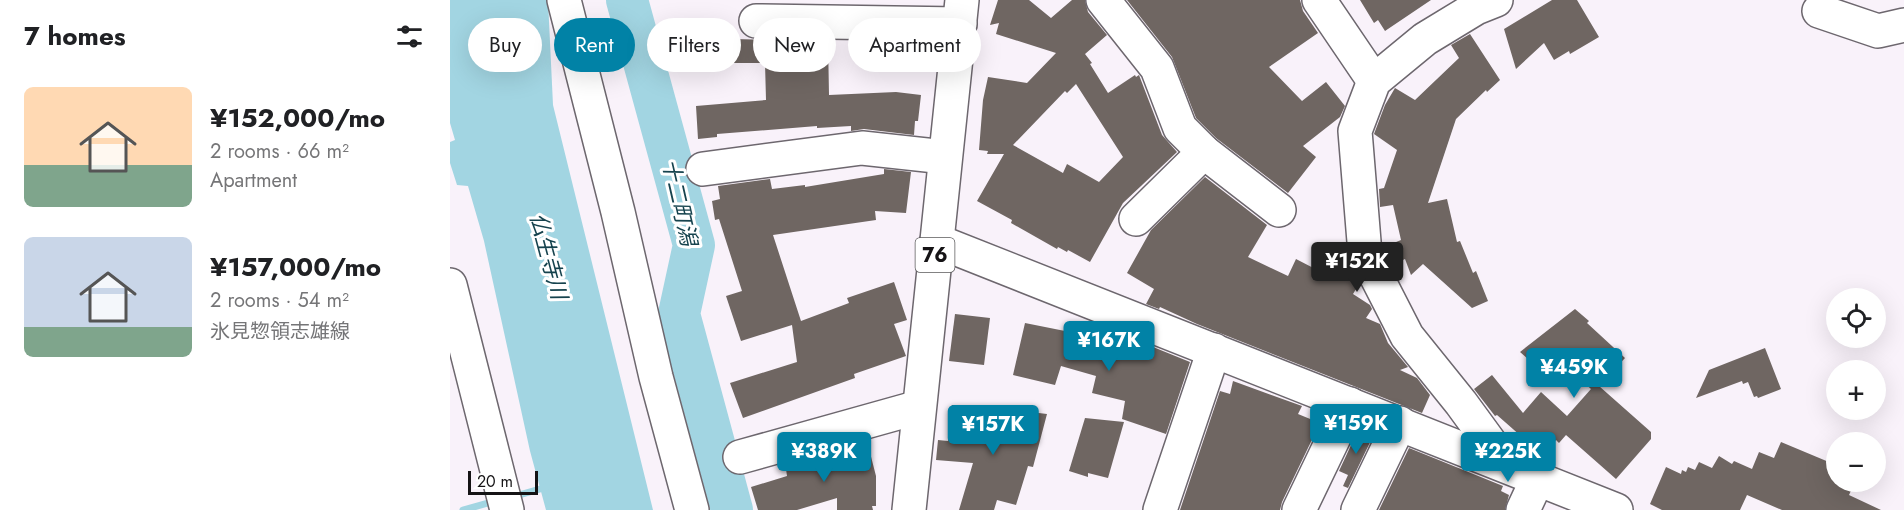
<!DOCTYPE html>
<meta charset="utf-8">
<style>
:root{--surface:#fff;--page:#f2f2f2;--text:#202124;--muted:#757577;--accent:#0182a6}
body{margin:0;font-family:Jost,"Noto Sans JP",sans-serif;background:var(--page);color:var(--text);height:100vh;display:flex;flex-direction:column;font-size:22px;white-space:nowrap}
*{box-sizing:border-box;margin:0}
p{font-size:20px;color:var(--muted)}
.icon{flex:none;width:33px;height:33px;fill:none;stroke:currentColor;stroke-width:2;stroke-linecap:round;stroke-linejoin:round}
.map{position:relative;flex:1;overflow:hidden}
.sheet{display:flex;flex-direction:column;background:var(--surface);width:450px}
.sheet>*{flex:none}
.guide{position:absolute;left:18px;top:18px;width:570px;height:54px;display:flex;gap:12px}
.buttons{position:absolute;left:1376px;top:288px;display:grid;gap:12px}
.buttons a{display:grid;place-items:center;width:60px;height:60px;border-radius:50%;background:var(--surface);box-shadow:0 6px 24px #0002;font-size:30px}
.scale{position:absolute;left:18px;bottom:15px;width:70px;box-sizing:border-box;padding-left:6px;border:3px solid #151315;border-top:0;font-size:16px;line-height:21px;white-space:nowrap;color:#151315;-webkit-text-stroke:4px #fff;paint-order:stroke}
.price{position:absolute;translate:-50% -51px;padding:0 14px;border-radius:6px;background:var(--accent);color:#fff;font-size:20px;line-height:39px;filter:drop-shadow(0 2px 3px #0008)}
.price::after{content:'';position:absolute;left:50%;top:36px;width:18px;height:14px;margin-left:-9px;background:inherit;clip-path:polygon(0 0,100% 0,50% 100%)}
.price.selected{background:#222;color:#fff}
ul{padding:0;list-style:none}
li{display:flex;align-items:center;gap:18px;height:150px;padding:0 24px}
li span{display:grid;place-items:center;flex:none;width:168px;height:120px;border-radius:9px;color:#555}
li>.icon{margin-inline-start:auto}
span .icon{width:72px;height:72px;fill:#fffc;stroke-width:1}
li b{font-size:26px}
h2{display:flex;justify-content:space-between;align-items:center;height:72px;padding:0 24px;font-size:26px}
.chip{padding:0 21px;border-radius:27px;background:var(--surface);box-shadow:0 6px 24px #0002;font-size:21px;line-height:54px}
.chip.selected{background:var(--accent);color:#fff}
main{display:flex;flex:1;min-height:0}
.map>svg:first-child{display:block}
.water{fill:#a2d5e2}
.lines{fill:none;stroke-linecap:round;stroke-linejoin:round}
.stream{stroke:#a2d5e2;stroke-width:7}
.river{stroke:#a2d5e2;stroke-width:42}
.building{fill:#6f6662;fill-rule:evenodd}
.minor-casing{stroke:#6d676e;stroke-width:36}
.major-casing{stroke:#6d676e;stroke-width:36}
.minor{stroke:#fff;stroke-width:33}
.major{stroke:#fff;stroke-width:33}
.labels{text-anchor:middle;dominant-baseline:central;stroke-width:6;stroke-linejoin:round;paint-order:stroke}
.shield{fill:#fff;stroke:#5b5a5b;stroke-width:1.5}
.shield-label{font-size:20px;font-weight:bold;fill:#151315}
.water-label{font-size:22px;font-style:italic;fill:#16434e;stroke:#fff}
</style>
<main>
<section class="sheet">
<h2>7 homes<svg class="icon" aria-label="filters" viewBox="0 0 24 24"><path d="M4 7h16M4 17h16"/><circle cx="9" cy="7" r="2"/><circle cx="15" cy="17" r="2"/></svg></h2>
<ul>
<li><span style="background:linear-gradient(#ffd9b3 65%,#7fa58c 0)"><svg class="icon" aria-label="home" viewBox="0 0 24 24"><path d="M3 11l9-7 9 7M6 9v11h12V9"/></svg></span><div><b>¥152,000/mo</b><p>2 rooms · 66 m²</p><p>Apartment</p></div></li>
<li><span style="background:linear-gradient(#c9d6e8 75%,#7fa58c 0)"><svg class="icon" aria-label="home" viewBox="0 0 24 24"><path d="M3 11l9-7 9 7M6 9v11h12V9"/></svg></span><div><b>¥157,000/mo</b><p>2 rooms · 54 m²</p><p>氷見惣領志雄線</p></div></li>
</ul>
</section>
<div class="map">
<svg width="1454" height="510" viewBox="0 0 1454 510">
<rect width="100%" height="100%" fill="#f9f2fa"/>
<polygon class="water" points="0,0 98,0 103,105 203,510 96,510 80,451 34,241 18,186 7,185 0,163 0,142 5,140 0,123"/>
<g class="lines">
<g class="stream">
<polyline points="62,497 97,487"/>
<polyline points="13,510 45,501"/>
</g>
<polyline class="river" points="177,0 244,245 229,314 282,510"/>
</g>
<g class="building">
<path d="M548,0H579L601,18L622,0H635L638,12L657,35L635,54L642,63L640,64L658,93L685,75L686,77L689,75L712,135L727,152L673,203L640,262L618,250L617,252L608,247L607,249L561,223L562,220L527,201L554,154H537L538,151L529,150L533,100L538,77L577,83L606,53L546,34L549,23L540,25ZM626,84L673,157L649,182L617,164L613,173L563,145L615,91L617,93Z"/>
<polygon points="677,0 850,0 853,11 868,33 819,67 852,101 876,82 895,106 890,117 853,146 866,157 838,193 766,138 746,118 722,57"/>
<polygon points="910,0 981,0 935,31 928,20 924,23"/>
<polygon points="1102,0 1127,0 1149,37 1120,54 1119,51 1104,60 1094,43 1066,69 1054,29"/>
<polygon points="1020,34 1050,80 1037,92 1036,90 1006,119 978,203 997,199 1007,242 1010,241 1023,273 1026,271 1038,301 1022,308 973,264 961,275 955,259 942,265 934,247 951,240 943,205 930,207 929,189 934,188 947,150 924,134 935,105 945,88 965,100 1009,58 1001,45"/>
<polygon points="283,39 378,41 379,95 446,92 471,95 468,121 465,121 464,135 414,129 401,131 401,126 367,128 367,126 267,134 267,137 248,139 246,106 316,100 315,63 283,63"/>
<polygon points="434,169 461,172 456,213 425,211 426,220 323,235 351,321 399,303 397,298 444,282 457,320 444,324 456,356 404,374 405,378 293,418 280,383 347,362 342,325 291,341 276,296 292,291 269,219 265,220 262,201 270,199 268,186 320,179 322,189 355,185 355,187 434,174"/>
<polygon points="755,177 817,225 798,257 838,276 846,259 875,274 892,245 896,247 898,262 909,284 903,294 920,305 922,309 916,318 930,324 938,343 958,367 950,370 967,378 980,395 972,413 747,324 710,307 709,309 696,304 704,289 677,273 701,230"/>
<polygon points="1125,309 1139,321 1137,323 1175,358 1149,386 1201,432 1201,439 1166,479 1116,435 1109,443 1106,440 1100,447 1105,453 1098,460 1047,415 1045,416 1024,389 1042,375 1073,413 1091,392 1117,416 1141,389 1106,358 1095,374 1070,352"/>
<polygon points="505,314 540,318 534,365 499,361"/>
<polygon points="575,323 615,331 614,335 671,351 676,336 740,362 716,434 672,419 675,401 642,393 646,376 611,366 605,385 563,375"/>
<polygon points="1315,348 1331,389 1308,398 1307,396 1304,397 1298,382 1293,384 1292,381 1246,398 1259,370"/>
<polygon points="783,381 852,406 848,414 870,423 832,502 830,510 730,510 770,391 780,394"/>
<polygon points="502,405 528,408 524,440 548,445 555,409 597,414 583,467 578,466 566,505 547,500 544,510 509,510 523,463 486,460 488,440 498,441"/>
<polygon points="635,418 674,422 658,478 638,473 638,477 619,471"/>
<polygon points="909,428 924,434 898,488 893,486 898,475 889,471"/>
<polygon points="417,441 426,476 426,506 422,506 423,510 387,510 387,498 347,510 308,510 301,487 337,476 336,469 385,455 384,450"/>
<polygon points="1331,442 1386,465 1386,482 1405,482 1399,495 1431,510 1332,510 1297,495 1290,510 1212,510 1200,504 1216,467 1231,474 1232,470 1236,472 1238,467 1245,470 1249,462 1262,468 1269,456 1282,464 1284,461 1302,469 1309,452 1324,458"/>
<polygon points="959,448 1053,486 1051,491 1059,495 1055,510 929,510"/>
</g>
<g class="lines">
<defs>
<g id="minor">
<polyline points="114,0 168,212 206,377 242,510"/>
<polyline points="653,0 707,68 730,128 754,152 829,210"/>
<polyline points="869,0 924,81"/>
<polyline points="1046,0 1026,8 975,39 924,81 905,131 915,254 957,336 1011,403 1057,466"/>
<polyline points="1369,11 1428,31 1454,25"/>
<polyline points="306,21 510,24"/>
<polyline points="253,169 412,148 495,157"/>
<polyline points="686,219 754,152"/>
<polyline points="487,241 1166,510"/>
<polyline points="0,285 57,510"/>
<polyline points="290,457 469,407"/>
<polyline points="710,510 764,350"/>
<polyline points="849,510 900,404"/>
<polyline points="908,510 950,423"/>
<polyline points="1073,510 1088,478"/>
</g>
<polyline id="major" points="459,510 512,0"/>
</defs>
<use href="#minor" class="minor-casing"/>
<use href="#major" class="major-casing"/>
<use href="#minor" class="minor"/>
<use href="#major" class="major"/>
</g>
<g class="labels">
<rect class="shield" x="465.5" y="238" width="39" height="34" rx="4.5"/>
<g class="shield-label">
<text x="485" y="255">76</text>
</g>
<g class="water-label">
<text transform="translate(230 202) rotate(77)">十二町潟</text>
<text transform="translate(99 256) rotate(75)">仏生寺川</text>
</g>
</g>
</svg>
<div class="buttons">
<a><svg class="icon" aria-label="locate" viewBox="0 0 24 24"><circle cx="12" cy="12" r="6"/><path d="M12 2v4M12 18v4M2 12h4M18 12h4"/></svg></a>
<a>+</a>
<a>−</a>
</div>
<div class="scale">20 m</div>
<b class="price selected" style="left:907px;top:293px">¥152K</b>
<b class="price" style="left:659px;top:372px">¥167K</b>
<b class="price" style="left:1124px;top:399px">¥459K</b>
<b class="price" style="left:906px;top:455px">¥159K</b>
<b class="price" style="left:543px;top:456px">¥157K</b>
<b class="price" style="left:374px;top:483px">¥389K</b>
<b class="price" style="left:1058px;top:483px">¥225K</b>
<div class="guide">
<a class="chip">Buy</a>
<a class="chip selected">Rent</a>
<a class="chip">Filters</a>
<a class="chip">New</a>
<a class="chip">Apartment</a>
</div>
</div>
</main>
